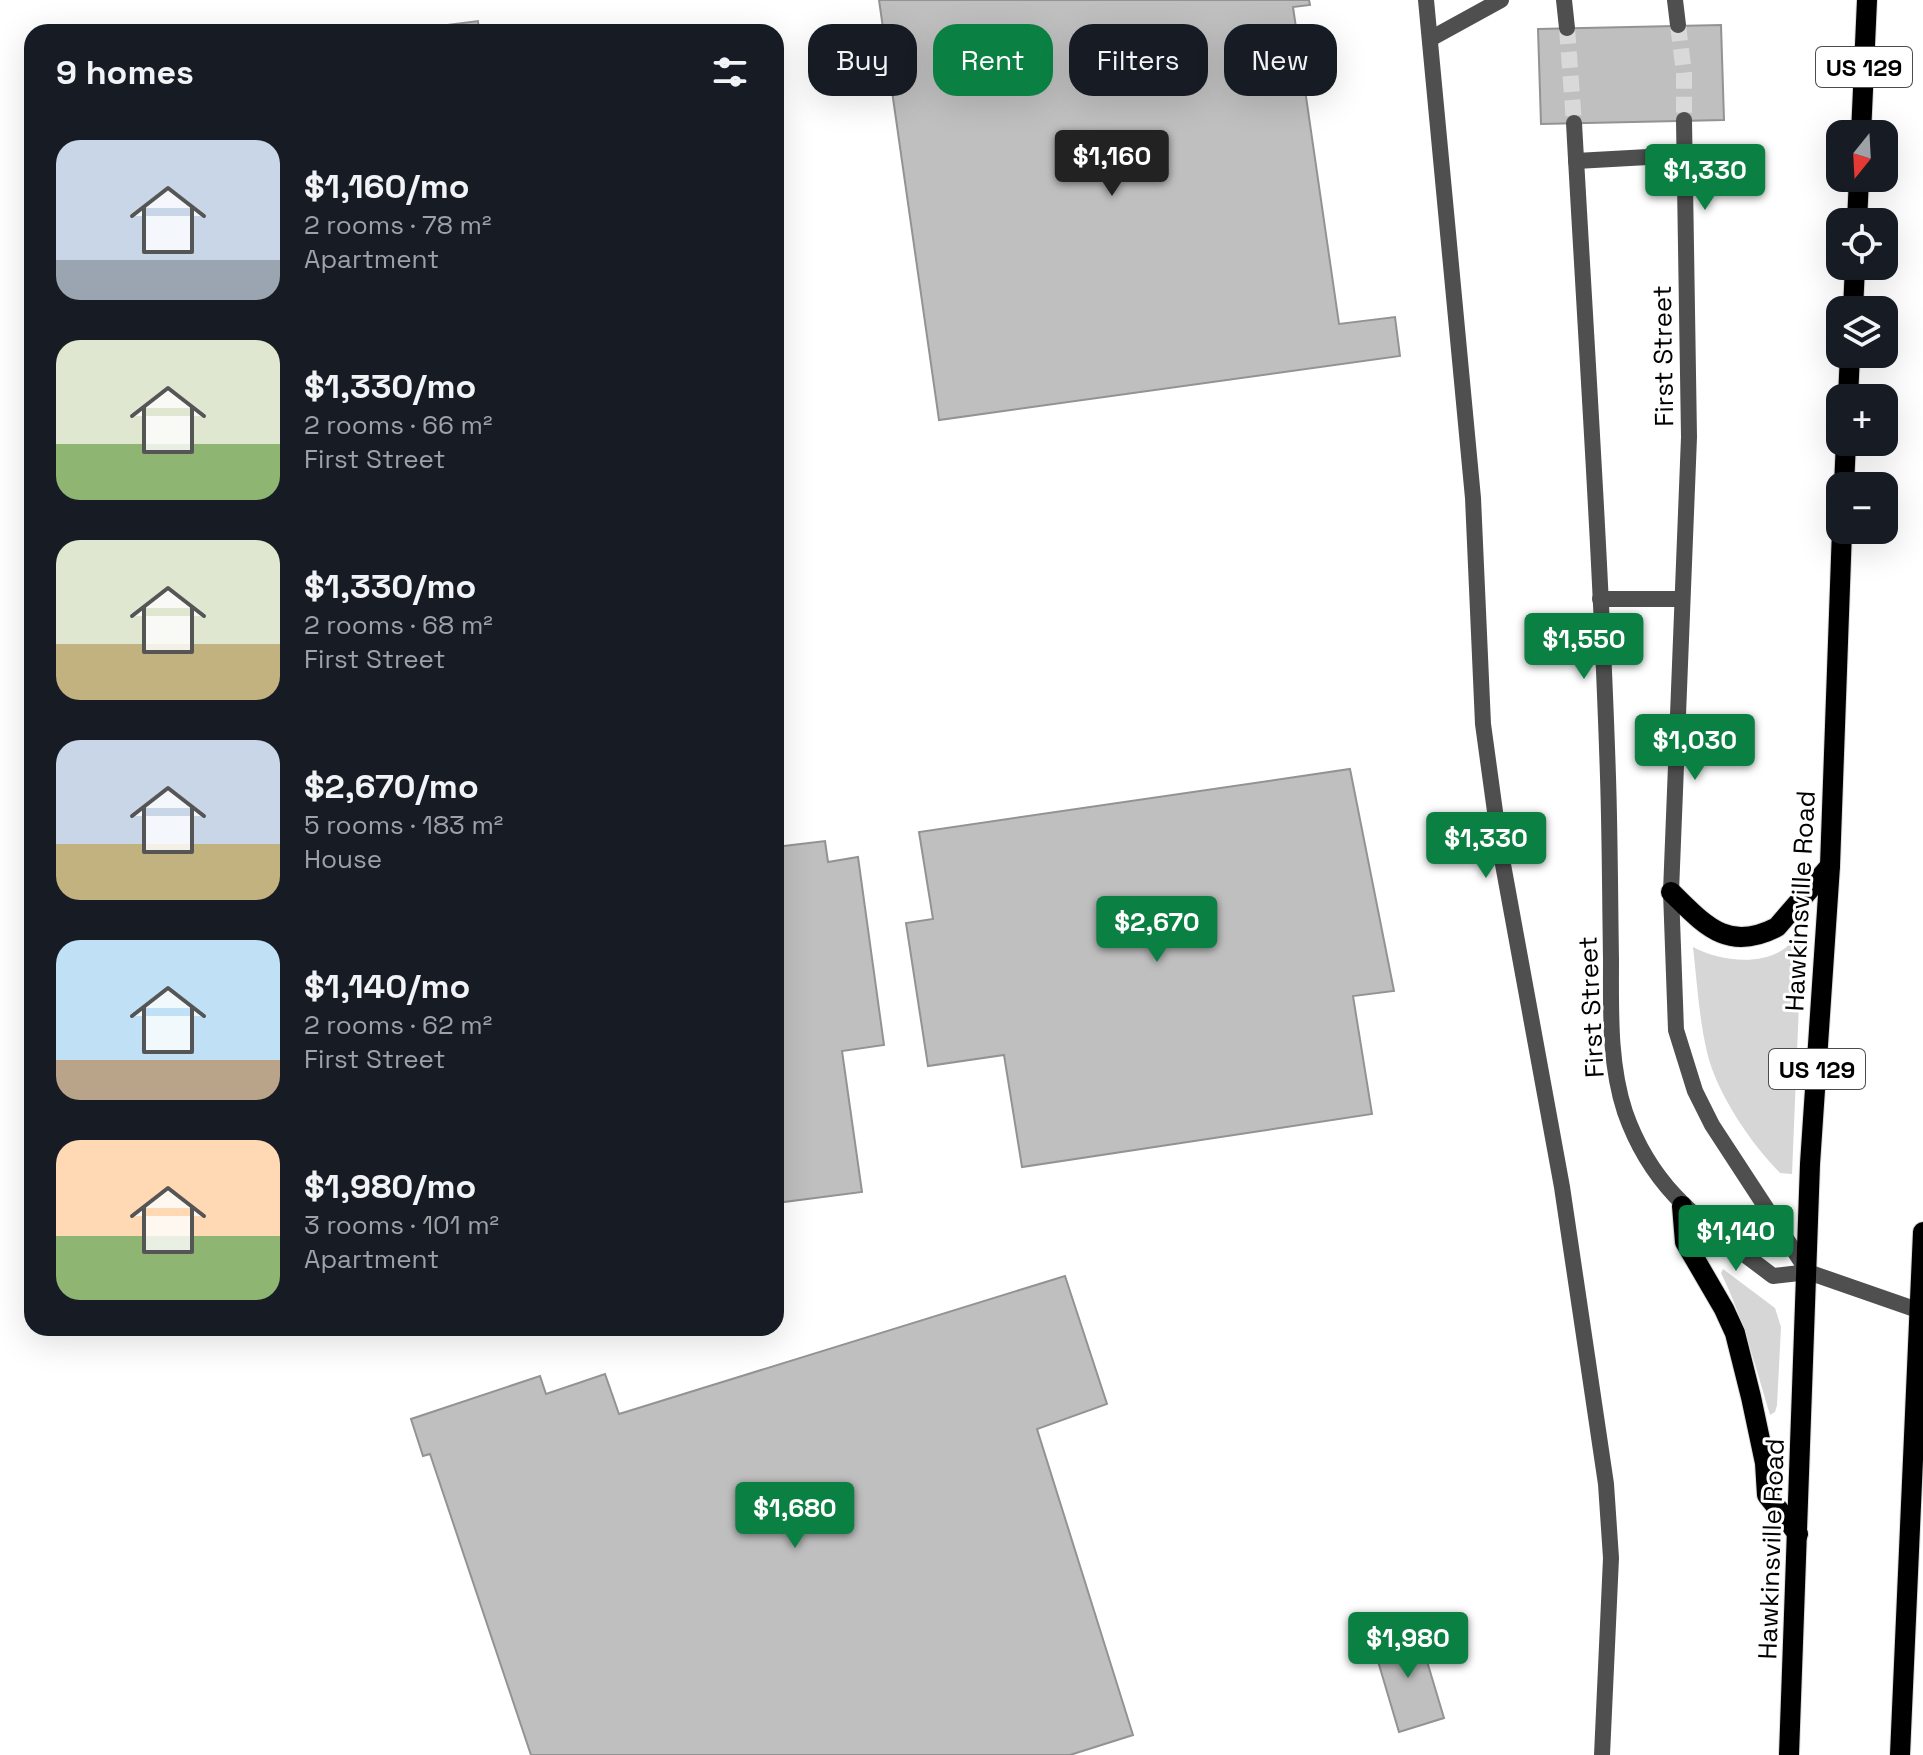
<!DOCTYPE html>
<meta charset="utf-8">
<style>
:root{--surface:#171b24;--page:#20242c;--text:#f1f3f6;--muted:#9ea1a6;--accent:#0b8043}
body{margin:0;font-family:"Space Grotesk",sans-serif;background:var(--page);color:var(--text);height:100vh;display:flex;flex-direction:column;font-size:30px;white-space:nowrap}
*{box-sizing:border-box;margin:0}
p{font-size:26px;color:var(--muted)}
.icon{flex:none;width:44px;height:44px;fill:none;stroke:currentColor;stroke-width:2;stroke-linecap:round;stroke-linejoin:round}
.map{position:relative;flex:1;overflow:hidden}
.drawer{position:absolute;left:24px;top:24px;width:760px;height:1312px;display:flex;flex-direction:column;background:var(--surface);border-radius:24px;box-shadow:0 8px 32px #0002}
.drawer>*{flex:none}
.guide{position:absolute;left:808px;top:24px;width:760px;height:72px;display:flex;gap:16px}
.needle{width:52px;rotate:198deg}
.controls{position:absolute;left:1826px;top:120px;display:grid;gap:16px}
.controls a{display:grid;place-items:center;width:72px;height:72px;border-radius:16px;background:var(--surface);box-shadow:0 8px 32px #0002;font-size:40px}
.price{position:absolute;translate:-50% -68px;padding:0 18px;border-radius:8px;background:var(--accent);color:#fff;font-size:26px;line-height:52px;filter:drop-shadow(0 2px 4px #0008)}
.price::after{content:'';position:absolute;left:50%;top:48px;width:24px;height:18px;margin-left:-12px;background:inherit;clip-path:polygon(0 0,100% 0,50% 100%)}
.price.on{background:#222;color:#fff}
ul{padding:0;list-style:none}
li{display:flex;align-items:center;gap:24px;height:200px;padding:0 32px}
li span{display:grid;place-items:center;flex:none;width:224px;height:160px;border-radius:24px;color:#555}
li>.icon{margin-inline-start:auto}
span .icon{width:96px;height:96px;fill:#fffc;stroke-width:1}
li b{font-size:34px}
h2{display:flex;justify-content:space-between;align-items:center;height:96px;padding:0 32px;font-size:34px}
.chip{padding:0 28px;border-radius:24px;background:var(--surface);box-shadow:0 8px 32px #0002;font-size:28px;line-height:72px}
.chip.on{background:var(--accent);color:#fff}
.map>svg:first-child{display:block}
.green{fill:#d6d6d6}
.building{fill:#bfbfbf;stroke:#939393;stroke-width:2}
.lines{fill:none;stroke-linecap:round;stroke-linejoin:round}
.tertiary-tunnel{stroke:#d9d9d9;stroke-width:16;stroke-dasharray:16 8;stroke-linecap:butt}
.primary-casing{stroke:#dbdbdb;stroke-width:22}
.service{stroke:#4f4f4f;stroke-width:16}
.minor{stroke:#4f4f4f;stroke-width:16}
.tertiary{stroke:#4f4f4f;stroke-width:16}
.primary{stroke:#000;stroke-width:20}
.labels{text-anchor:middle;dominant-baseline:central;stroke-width:6;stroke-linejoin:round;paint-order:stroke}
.shield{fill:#fff;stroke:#4c4c4c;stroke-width:2}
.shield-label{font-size:24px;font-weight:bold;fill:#000}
.street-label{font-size:26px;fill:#000;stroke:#fff}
</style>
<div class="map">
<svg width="1923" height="1755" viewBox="0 0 1923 1755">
<rect width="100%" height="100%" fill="#fff"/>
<g class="green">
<path d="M1802,931L1792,1174L1780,1173C1751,1144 1716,1092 1707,1052C1699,1018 1697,982 1693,947C1719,961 1759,966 1784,949C1791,944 1796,936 1802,931Z"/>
<path d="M1723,1269L1775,1308L1781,1327L1777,1405L1775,1412L1770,1415C1755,1366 1744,1320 1721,1273Z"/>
</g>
<g class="building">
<polygon points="879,0 1309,0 1310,5 1293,7 1339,324 1395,317 1400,356 939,420"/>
<polygon points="478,21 479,32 392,32"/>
<polygon points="1721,25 1724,120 1541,124 1538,29"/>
<polygon points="776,373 783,430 776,431"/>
<polygon points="1350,769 1394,991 1353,996 1372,1114 1022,1167 1004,1055 928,1066 906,923 933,919 919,832"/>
<polygon points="825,841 828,862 858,857 884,1045 842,1051 862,1192 776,1203 776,847"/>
<polygon points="1065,1276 1107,1404 1037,1429 1133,1735 1070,1755 531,1755 430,1454 423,1456 411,1419 540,1376 546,1394 605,1374 619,1414"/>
<polygon points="1417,1628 1444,1718 1399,1732 1372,1641"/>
</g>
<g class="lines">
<g class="tertiary-tunnel">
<polyline points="1678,25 1684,73 1684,120"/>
<polyline points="1567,28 1574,123"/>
</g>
<defs>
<g id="primary">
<polyline points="1861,134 1867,0"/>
<polyline points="1857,222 1859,178"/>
<polyline points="1853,310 1855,266"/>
<polyline points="1848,398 1850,354"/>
<polyline points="1844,486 1846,442"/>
<path d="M1671,892C1704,924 1727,953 1777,927L1830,866"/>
<polyline points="1682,1206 1685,1242 1724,1309 1735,1333 1751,1397 1765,1463 1767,1495 1798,1534"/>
<polyline points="1789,1755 1810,1164 1830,866 1842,530"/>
<polyline points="1900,1755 1923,1232"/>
</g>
</defs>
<use href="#primary" class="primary-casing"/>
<g class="service">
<polyline points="1430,39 1501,0"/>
<polyline points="1576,161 1684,155"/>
<polyline points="1600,599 1682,599"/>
</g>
<polyline class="minor" points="1426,0 1473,498 1483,724 1500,848 1562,1187 1606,1484 1611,1558 1602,1755"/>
<g class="tertiary">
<polyline points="1564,0 1567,28"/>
<polyline points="1675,0 1678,25"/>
<polyline points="1684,120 1689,437 1671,892 1676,1030 1695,1091 1712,1125 1808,1272"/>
<path d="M1574,123C1586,341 1601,559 1608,777C1610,838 1610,899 1611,960C1611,1010 1609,1064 1625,1112C1654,1195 1707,1225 1773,1276L1808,1272L1923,1312"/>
</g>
<use href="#primary" class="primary"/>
</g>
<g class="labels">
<g class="shield">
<rect x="1816" y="47" width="96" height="40" rx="6"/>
<rect x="1769" y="1049" width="96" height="40" rx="6"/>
</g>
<g class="shield-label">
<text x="1864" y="67">US 129</text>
<text x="1817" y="1069">US 129</text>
</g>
<g class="street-label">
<text transform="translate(1663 356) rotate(-91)">First Street</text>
<text transform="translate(1800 901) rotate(-87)">Hawkinsville Road</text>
<text transform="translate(1591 1007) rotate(-93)">First Street</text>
<text transform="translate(1771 1549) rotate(-88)">Hawkinsville Road</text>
</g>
</g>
</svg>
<div class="controls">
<a><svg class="needle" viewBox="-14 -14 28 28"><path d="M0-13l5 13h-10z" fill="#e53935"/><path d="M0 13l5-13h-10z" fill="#9ea1a6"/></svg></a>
<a><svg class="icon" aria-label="locate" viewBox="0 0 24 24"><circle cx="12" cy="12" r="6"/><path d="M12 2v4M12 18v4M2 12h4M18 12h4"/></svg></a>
<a><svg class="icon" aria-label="layers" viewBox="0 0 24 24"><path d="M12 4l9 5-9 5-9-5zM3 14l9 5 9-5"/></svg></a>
<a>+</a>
<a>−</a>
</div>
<b class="price on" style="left:1112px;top:198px">$1,160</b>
<b class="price" style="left:1705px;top:212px">$1,330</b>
<b class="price" style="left:1584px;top:681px">$1,550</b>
<b class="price" style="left:1695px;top:782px">$1,030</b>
<b class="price" style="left:1486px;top:880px">$1,330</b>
<b class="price" style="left:1157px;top:964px">$2,670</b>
<b class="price" style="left:1736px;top:1273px">$1,140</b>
<b class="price" style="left:795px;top:1550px">$1,680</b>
<b class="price" style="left:1408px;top:1680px">$1,980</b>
<div class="guide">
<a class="chip">Buy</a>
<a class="chip on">Rent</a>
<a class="chip">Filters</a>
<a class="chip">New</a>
</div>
<section class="drawer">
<h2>9 homes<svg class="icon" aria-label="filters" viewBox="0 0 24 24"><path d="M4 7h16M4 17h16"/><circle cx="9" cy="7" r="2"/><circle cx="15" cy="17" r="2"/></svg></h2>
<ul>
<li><span style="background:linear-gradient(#c9d6e8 75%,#9aa5b1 0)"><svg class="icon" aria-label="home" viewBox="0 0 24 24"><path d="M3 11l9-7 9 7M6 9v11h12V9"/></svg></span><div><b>$1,160/mo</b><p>2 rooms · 78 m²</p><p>Apartment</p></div></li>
<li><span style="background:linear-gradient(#dfe7d0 65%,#8fb573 0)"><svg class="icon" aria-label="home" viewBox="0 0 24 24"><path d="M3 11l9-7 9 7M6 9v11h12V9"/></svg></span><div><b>$1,330/mo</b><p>2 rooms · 66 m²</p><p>First Street</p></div></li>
<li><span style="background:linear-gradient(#dfe7d0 65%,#c2b280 0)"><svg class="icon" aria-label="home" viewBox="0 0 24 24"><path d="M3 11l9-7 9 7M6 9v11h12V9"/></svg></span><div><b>$1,330/mo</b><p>2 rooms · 68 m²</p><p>First Street</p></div></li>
<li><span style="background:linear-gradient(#c9d6e8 65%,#c2b280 0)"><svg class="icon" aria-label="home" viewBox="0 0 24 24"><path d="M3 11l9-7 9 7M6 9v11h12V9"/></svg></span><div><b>$2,670/mo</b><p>5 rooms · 183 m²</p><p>House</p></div></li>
<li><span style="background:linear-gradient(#bfe0f5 75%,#b9a48a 0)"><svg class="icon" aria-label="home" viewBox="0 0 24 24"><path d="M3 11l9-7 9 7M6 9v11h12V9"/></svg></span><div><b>$1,140/mo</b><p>2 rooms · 62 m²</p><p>First Street</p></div></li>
<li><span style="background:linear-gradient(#ffd9b3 60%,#8fb573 0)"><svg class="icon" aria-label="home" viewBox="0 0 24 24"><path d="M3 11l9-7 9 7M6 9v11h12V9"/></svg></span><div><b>$1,980/mo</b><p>3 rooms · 101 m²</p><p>Apartment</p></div></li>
</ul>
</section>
</div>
